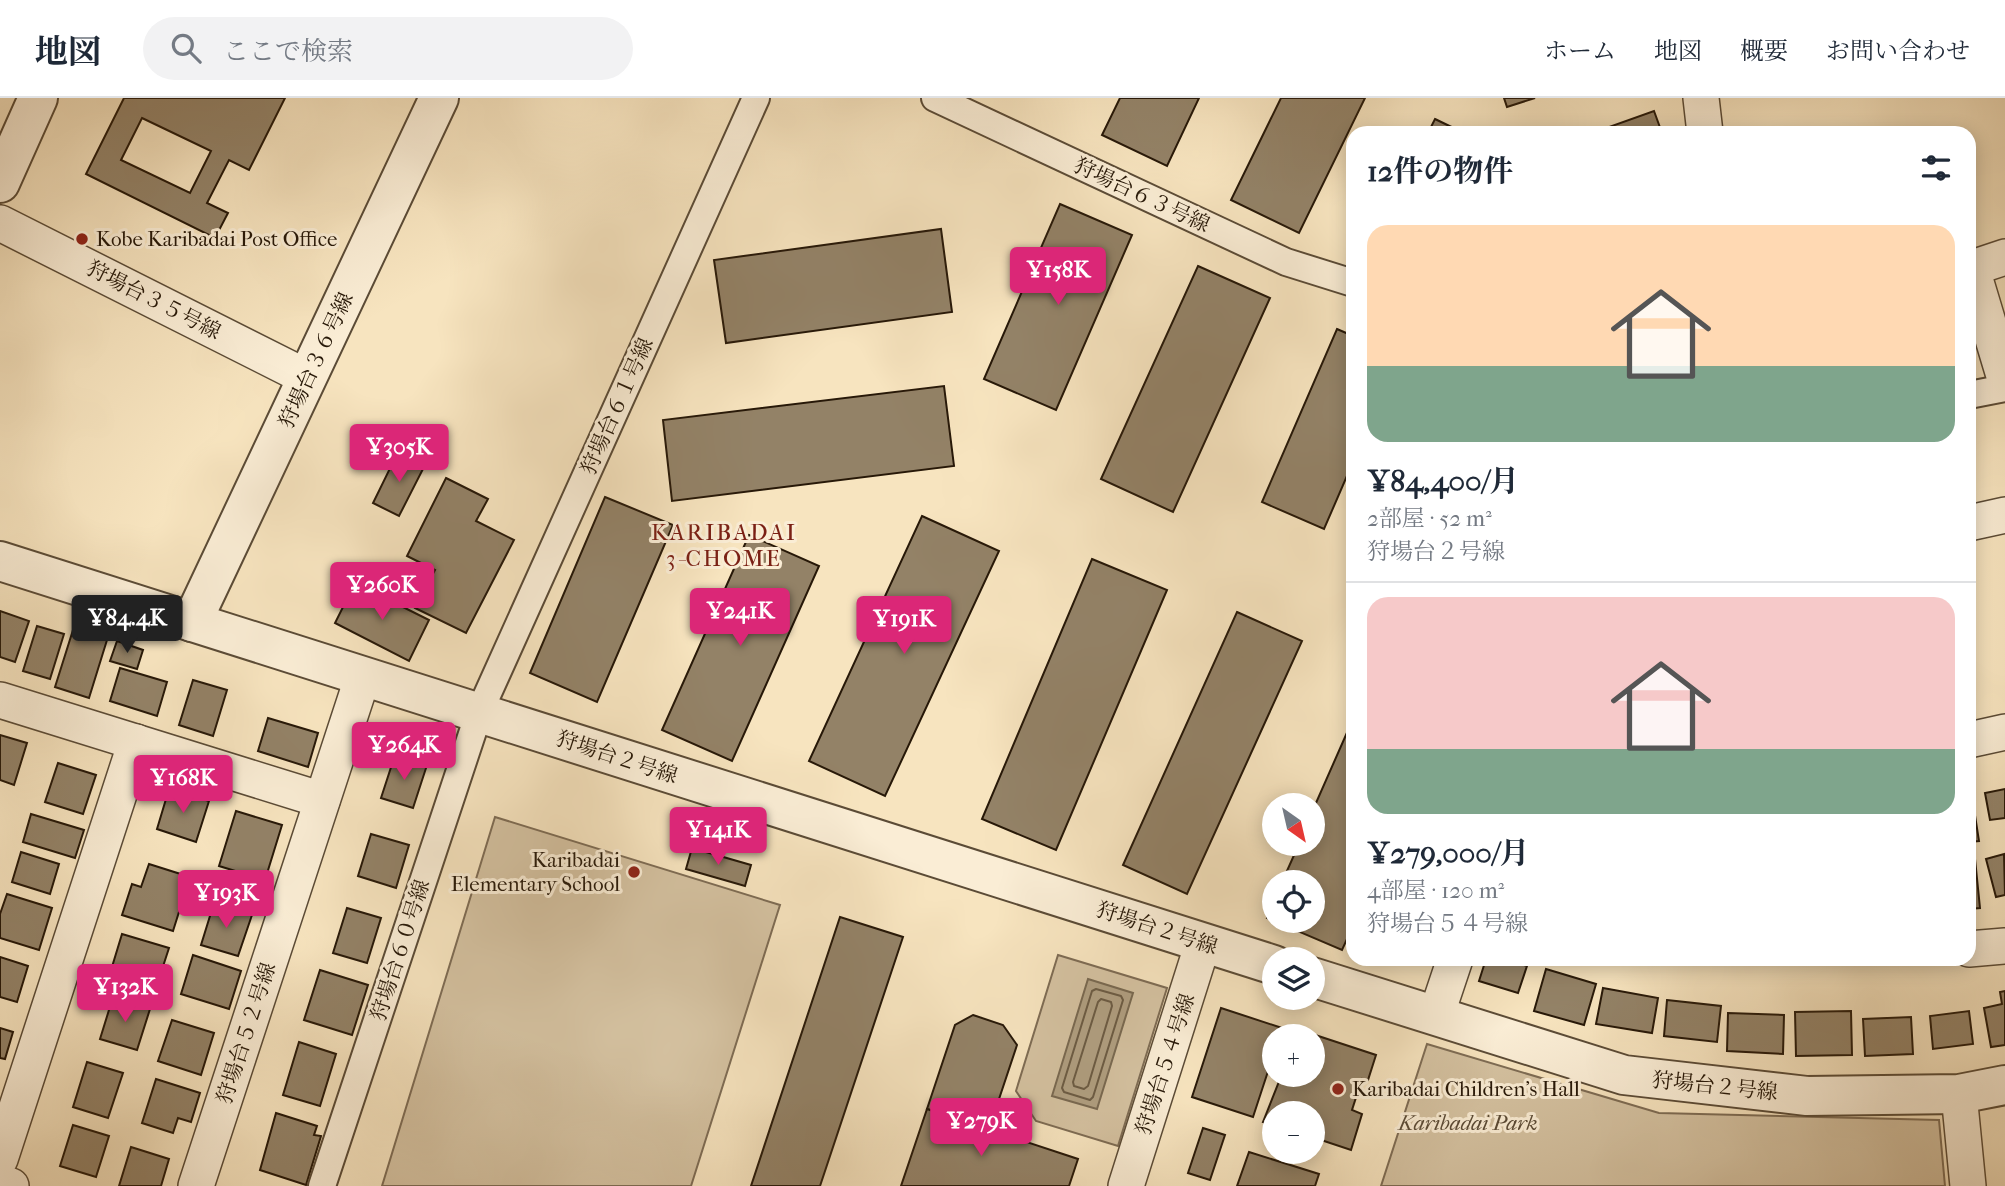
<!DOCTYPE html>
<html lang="ja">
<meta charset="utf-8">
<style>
:root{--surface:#fff;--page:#f2f2f3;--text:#1f2937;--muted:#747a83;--line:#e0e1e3;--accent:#db2777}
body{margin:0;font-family:"IM FELL French Canon","Noto Serif JP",serif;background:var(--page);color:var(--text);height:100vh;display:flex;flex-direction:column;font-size:26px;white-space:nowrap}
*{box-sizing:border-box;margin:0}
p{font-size:23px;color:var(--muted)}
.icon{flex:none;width:38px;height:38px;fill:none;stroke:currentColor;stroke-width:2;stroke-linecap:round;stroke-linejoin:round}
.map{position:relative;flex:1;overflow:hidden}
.panel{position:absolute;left:1346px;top:28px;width:630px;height:840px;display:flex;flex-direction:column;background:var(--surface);border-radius:21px;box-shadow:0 4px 18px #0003}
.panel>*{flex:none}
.needle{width:46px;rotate:146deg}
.buttons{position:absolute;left:1262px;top:695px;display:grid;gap:14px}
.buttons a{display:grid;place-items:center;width:63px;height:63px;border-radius:50%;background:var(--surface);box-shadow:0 4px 18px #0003;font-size:35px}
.price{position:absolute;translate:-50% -60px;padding:0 16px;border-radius:7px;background:var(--accent);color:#fff;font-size:23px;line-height:46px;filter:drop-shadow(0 2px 4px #0008)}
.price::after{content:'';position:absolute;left:50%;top:42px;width:21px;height:16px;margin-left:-10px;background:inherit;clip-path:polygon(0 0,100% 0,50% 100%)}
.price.current{background:#222;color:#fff}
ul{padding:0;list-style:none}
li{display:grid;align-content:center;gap:14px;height:371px;padding:0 21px}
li+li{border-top:2px solid var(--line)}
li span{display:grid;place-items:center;height:217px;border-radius:21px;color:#555}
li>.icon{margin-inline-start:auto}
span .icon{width:126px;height:126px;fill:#fffc;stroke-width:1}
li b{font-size:30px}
h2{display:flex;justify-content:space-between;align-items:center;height:84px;padding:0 21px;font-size:30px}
header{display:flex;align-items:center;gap:42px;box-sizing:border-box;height:98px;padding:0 35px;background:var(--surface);border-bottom:2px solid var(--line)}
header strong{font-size:33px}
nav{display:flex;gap:38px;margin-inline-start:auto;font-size:24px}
.search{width:490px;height:63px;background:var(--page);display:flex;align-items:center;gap:18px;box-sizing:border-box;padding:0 24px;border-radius:38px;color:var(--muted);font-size:26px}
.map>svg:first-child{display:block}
.green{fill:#d4c1a0;stroke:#7e6c54;stroke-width:2}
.water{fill:#b09f81;stroke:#796951;stroke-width:2}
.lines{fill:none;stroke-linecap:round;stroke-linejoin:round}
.shore{stroke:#6c5c44;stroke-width:2}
.building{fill:#938267;stroke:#271808;stroke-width:2;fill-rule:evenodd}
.pedestrian-casing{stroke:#5b4b36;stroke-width:30}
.minor-casing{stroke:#5b4b36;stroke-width:38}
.tertiary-casing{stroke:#5b4b36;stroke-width:42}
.pedestrian{stroke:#faedd5;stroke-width:26}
.minor{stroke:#faedd5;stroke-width:35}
.tertiary{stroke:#faedd5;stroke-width:38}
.poi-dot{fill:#8f2418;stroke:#faedd5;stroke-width:2.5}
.labels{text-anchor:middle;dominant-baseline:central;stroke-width:6;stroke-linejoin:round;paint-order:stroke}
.street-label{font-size:21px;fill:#271808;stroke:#faedd5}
.poi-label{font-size:21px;fill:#271808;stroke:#faedd5;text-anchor:start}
.park-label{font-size:21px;font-style:italic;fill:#5b4b36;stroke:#faedd5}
.neighbourhood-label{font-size:23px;letter-spacing:2px;fill:#7a1f14;stroke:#faedd5}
</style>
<header>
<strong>地図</strong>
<div class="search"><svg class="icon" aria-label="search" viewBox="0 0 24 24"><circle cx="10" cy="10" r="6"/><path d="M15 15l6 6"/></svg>ここで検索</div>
<nav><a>ホーム</a><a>地図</a><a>概要</a><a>お問い合わせ</a></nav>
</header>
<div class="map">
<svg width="2005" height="1088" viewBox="0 0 2005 1088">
<rect width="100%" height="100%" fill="#f7e4bf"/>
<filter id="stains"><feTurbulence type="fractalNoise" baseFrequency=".00286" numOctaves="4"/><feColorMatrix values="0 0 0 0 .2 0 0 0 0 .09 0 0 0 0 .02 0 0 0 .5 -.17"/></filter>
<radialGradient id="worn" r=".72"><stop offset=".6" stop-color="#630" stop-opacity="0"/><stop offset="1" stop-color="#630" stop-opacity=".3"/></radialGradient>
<g class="green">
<polygon points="495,719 780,807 691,1088 382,1088"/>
<polygon points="1058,857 1167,890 1118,1048 1036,1023 1016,993"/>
<polygon points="1427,946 1659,1015 1939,1022 1945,1088 1381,1088"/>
</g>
<polygon class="water" points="1088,881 1133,895 1097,1011 1052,998"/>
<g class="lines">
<g class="shore">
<polygon points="1096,891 1121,898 1123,902 1093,999 1090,1002 1064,994 1062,990 1092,893"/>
<polygon points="1101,901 1111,904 1112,908 1088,988 1084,991 1074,988 1073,984 1098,904"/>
</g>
</g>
<g class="building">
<path d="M124,0H285L249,72L229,62L207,105L228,115L215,140L86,76ZM142,20L211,53L190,95L121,62Z"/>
<polygon points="1120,0 1199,0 1167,68 1102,37"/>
<polygon points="1281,0 1365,0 1299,135 1231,102"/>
<polygon points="1504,0 1535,0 1507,9"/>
<polygon points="1654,13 1662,35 1612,35 1609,29"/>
<polygon points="1435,21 1464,35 1428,35"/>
<polygon points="1060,106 1132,137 1056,312 984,281"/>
<polygon points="941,131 952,214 726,245 714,162"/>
<polygon points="1198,168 1270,200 1173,414 1101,381"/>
<polygon points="1337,231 1353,238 1353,364 1324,431 1262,404"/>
<polygon points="944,288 954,368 672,403 663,322"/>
<polygon points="398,354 425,367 399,418 373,405"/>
<polygon points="446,380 488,401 476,423 514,442 466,535 415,510 435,472 407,458"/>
<polygon points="605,399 673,427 597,604 530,575"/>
<polygon points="922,418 999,453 885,698 809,663"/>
<polygon points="749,437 819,468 732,663 662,632"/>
<polygon points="1092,461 1167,492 1056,752 982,721"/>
<polygon points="355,485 429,522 409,563 335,525"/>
<polygon points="0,513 29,523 15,564 0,559"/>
<polygon points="1237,514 1302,543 1187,796 1123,767"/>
<polygon points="37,528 64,536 50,581 23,573"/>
<polygon points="73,532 107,542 89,600 55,589"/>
<polygon points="117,543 143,552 137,571 110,563"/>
<polygon points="120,570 167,584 157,618 110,603"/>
<polygon points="193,582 227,592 213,638 179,627"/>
<polygon points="268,620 318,635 308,669 258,653"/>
<polygon points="1353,621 1353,828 1342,852 1267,820 1274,803 1274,822 1312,822 1312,784 1282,784 1299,746 1312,746 1312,714"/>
<polygon points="0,637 27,645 14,687 0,682"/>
<polygon points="395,657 427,667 413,710 381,700"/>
<polygon points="58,665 96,677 83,716 45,704"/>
<polygon points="169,691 209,703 196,744 157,731"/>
<polygon points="2005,691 2005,720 1990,722 1985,695"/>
<polygon points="1969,698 1972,698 1979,743 1969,744"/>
<polygon points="236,713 282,727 265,782 219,768"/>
<polygon points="31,716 84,732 75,760 23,744"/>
<polygon points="371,736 409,747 396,790 358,778"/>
<polygon points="692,750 751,767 745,788 686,771"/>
<polygon points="21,754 59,766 50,796 12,784"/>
<polygon points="2004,756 2005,797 1996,799 1986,761"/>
<polygon points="1969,761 1975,761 1980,810 1969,811"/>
<polygon points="149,766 190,779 173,833 122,817 132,786 141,789"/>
<polygon points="7,796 52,810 39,852 0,840 0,816"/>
<polygon points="214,805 252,817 238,858 201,847"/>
<polygon points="347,810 381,820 367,865 333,855"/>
<polygon points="840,819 903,839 820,1088 751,1088"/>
<polygon points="122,836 169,850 154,896 108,882"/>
<polygon points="193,857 241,873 229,911 181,896"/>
<polygon points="0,859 28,868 17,904 0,899"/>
<polygon points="1486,861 1505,861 1527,868 1518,895 1479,883"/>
<polygon points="1546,871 1596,886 1584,927 1534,913"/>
<polygon points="320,872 368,887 352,937 304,922"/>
<polygon points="1603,890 1658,900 1652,935 1596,926"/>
<polygon points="2005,893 2005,947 1991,949 1984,910 2002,906 2000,894"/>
<polygon points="113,899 150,911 137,952 100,941"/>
<polygon points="1667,902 1721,908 1717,944 1664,938"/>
<polygon points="1221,910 1282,930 1280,938 1274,938 1274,955 1253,1019 1192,999"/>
<polygon points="1851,913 1852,957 1796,958 1795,914"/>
<polygon points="1969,913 1973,946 1933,951 1930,918"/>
<polygon points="1728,915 1784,917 1783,956 1727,953"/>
<polygon points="973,917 1003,927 1017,947 989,1031 927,1011 955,927"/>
<polygon points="1911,919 1913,956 1865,958 1863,921"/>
<polygon points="172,922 214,935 201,977 158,963"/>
<polygon points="0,930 13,934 5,961 0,960"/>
<polygon points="1297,931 1376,957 1368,982 1362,981 1352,1012 1362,1016 1351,1052 1312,1039 1312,1015 1274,1015 1274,1027 1263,1024 1282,976 1312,976 1312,938 1294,938"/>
<polygon points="299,944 336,956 320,1008 283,997"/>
<polygon points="87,964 123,975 108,1020 73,1009"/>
<polygon points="156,981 200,995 191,1024 178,1020 173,1035 142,1025"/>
<polygon points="927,1011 1078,1061 1069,1088 901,1088"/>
<polygon points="276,1015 317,1028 314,1037 321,1038 306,1087 260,1072"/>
<polygon points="73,1027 109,1038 96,1079 60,1068"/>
<polygon points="1203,1030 1225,1037 1210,1082 1188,1075"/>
<polygon points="131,1049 169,1061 161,1088 119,1088"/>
<polygon points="1249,1054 1319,1076 1315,1088 1237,1088"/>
</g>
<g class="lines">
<defs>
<g id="pedestrian">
<polyline points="935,0 1286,164 1353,185"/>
<polyline points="1969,297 2005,290"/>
<polyline points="322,1088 479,615 756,0"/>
</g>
<g id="minor">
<polyline points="1701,0 1705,35"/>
<polyline points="0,125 308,280"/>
<polyline points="1969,171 2005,159"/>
<polyline points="1972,171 2005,281"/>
<polyline points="1969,425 2005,417"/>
<polyline points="0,602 322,702"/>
<polyline points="1969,642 2005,634"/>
<polyline points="1969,851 2005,848"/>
<polyline points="1436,918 1455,861"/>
<polyline points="1959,996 1968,1088"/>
<polyline points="0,1061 136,644"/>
<polyline points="0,1084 11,1088"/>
<polyline points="196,1088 363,578"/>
<polyline points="1126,1088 1203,845"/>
</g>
<g id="tertiary">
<polyline points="0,85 38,0"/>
<polyline points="0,463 1274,867"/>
<polyline points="192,524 439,0"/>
<polyline points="1312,879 1624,977 1807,998 1959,996 2005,987"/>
</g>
</defs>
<use href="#pedestrian" class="pedestrian-casing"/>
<use href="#minor" class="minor-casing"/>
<use href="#tertiary" class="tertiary-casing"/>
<use href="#pedestrian" class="pedestrian"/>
<use href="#minor" class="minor"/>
<use href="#tertiary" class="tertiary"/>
</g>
<g class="poi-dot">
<circle cx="82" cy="141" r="7"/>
<circle cx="634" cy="774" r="7"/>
<circle cx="1338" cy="991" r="7"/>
</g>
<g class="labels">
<g class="street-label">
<text transform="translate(1142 97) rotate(25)">狩場台６３号線</text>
<text transform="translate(154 202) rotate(27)">狩場台３５号線</text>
<text transform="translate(316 262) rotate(-65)">狩場台３６号線</text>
<text transform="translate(617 308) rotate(-66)">狩場台６１号線</text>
<text transform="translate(617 659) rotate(18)">狩場台２号線</text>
<text transform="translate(1157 830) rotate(18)">狩場台２号線</text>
<text transform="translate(400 852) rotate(-72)">狩場台６０号線</text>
<text transform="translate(246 935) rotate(-72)">狩場台５２号線</text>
<text transform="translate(1165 966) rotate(-72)">狩場台５４号線</text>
<text transform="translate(1715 988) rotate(6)">狩場台２号線</text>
</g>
<g class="poi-label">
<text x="96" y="141">Kobe Karibadai Post Office</text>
<text x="620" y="762" text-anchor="end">Karibadai<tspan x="620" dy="24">Elementary School</tspan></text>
<text x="1352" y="991">Karibadai Children's Hall</text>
</g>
<g class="park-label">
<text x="1468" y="1025">Karibadai Park</text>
</g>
<g class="neighbourhood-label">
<text x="724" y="434">KARIBADAI<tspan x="724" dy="26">3-CHOME</tspan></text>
</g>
</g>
<rect width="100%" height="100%" filter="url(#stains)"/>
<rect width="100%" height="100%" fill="url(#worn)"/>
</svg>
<div class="buttons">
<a><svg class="needle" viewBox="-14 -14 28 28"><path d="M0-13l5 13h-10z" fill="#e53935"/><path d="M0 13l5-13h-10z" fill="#747a83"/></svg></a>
<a><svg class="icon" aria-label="locate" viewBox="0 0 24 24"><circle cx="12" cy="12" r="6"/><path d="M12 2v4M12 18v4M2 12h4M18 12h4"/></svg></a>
<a><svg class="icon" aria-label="layers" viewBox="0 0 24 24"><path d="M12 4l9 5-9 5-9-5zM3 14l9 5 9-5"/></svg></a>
<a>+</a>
<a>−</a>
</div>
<b class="price" style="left:1058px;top:209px">¥158K</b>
<b class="price" style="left:399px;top:386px">¥305K</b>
<b class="price" style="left:382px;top:524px">¥260K</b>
<b class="price" style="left:740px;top:550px">¥241K</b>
<b class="price current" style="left:127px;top:557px">¥84.4K</b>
<b class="price" style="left:904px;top:558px">¥191K</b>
<b class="price" style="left:404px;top:684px">¥264K</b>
<b class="price" style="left:183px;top:717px">¥168K</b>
<b class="price" style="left:718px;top:769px">¥141K</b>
<b class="price" style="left:226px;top:832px">¥193K</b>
<b class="price" style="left:125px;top:926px">¥132K</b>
<b class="price" style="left:981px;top:1060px">¥279K</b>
<section class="panel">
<h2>12件の物件<svg class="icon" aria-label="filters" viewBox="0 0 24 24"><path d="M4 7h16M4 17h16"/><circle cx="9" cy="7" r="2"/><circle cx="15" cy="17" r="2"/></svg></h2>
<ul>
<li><span style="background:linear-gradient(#ffd9b3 65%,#7fa58c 0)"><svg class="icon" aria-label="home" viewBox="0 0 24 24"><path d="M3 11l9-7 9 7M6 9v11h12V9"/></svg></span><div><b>¥84,400/月</b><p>2部屋 · 52 m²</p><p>狩場台２号線</p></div></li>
<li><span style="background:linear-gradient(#f6c9c9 70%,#7fa58c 0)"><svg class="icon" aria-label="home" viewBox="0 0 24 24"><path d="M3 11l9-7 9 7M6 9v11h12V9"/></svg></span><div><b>¥279,000/月</b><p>4部屋 · 120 m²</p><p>狩場台５４号線</p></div></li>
</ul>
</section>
</div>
